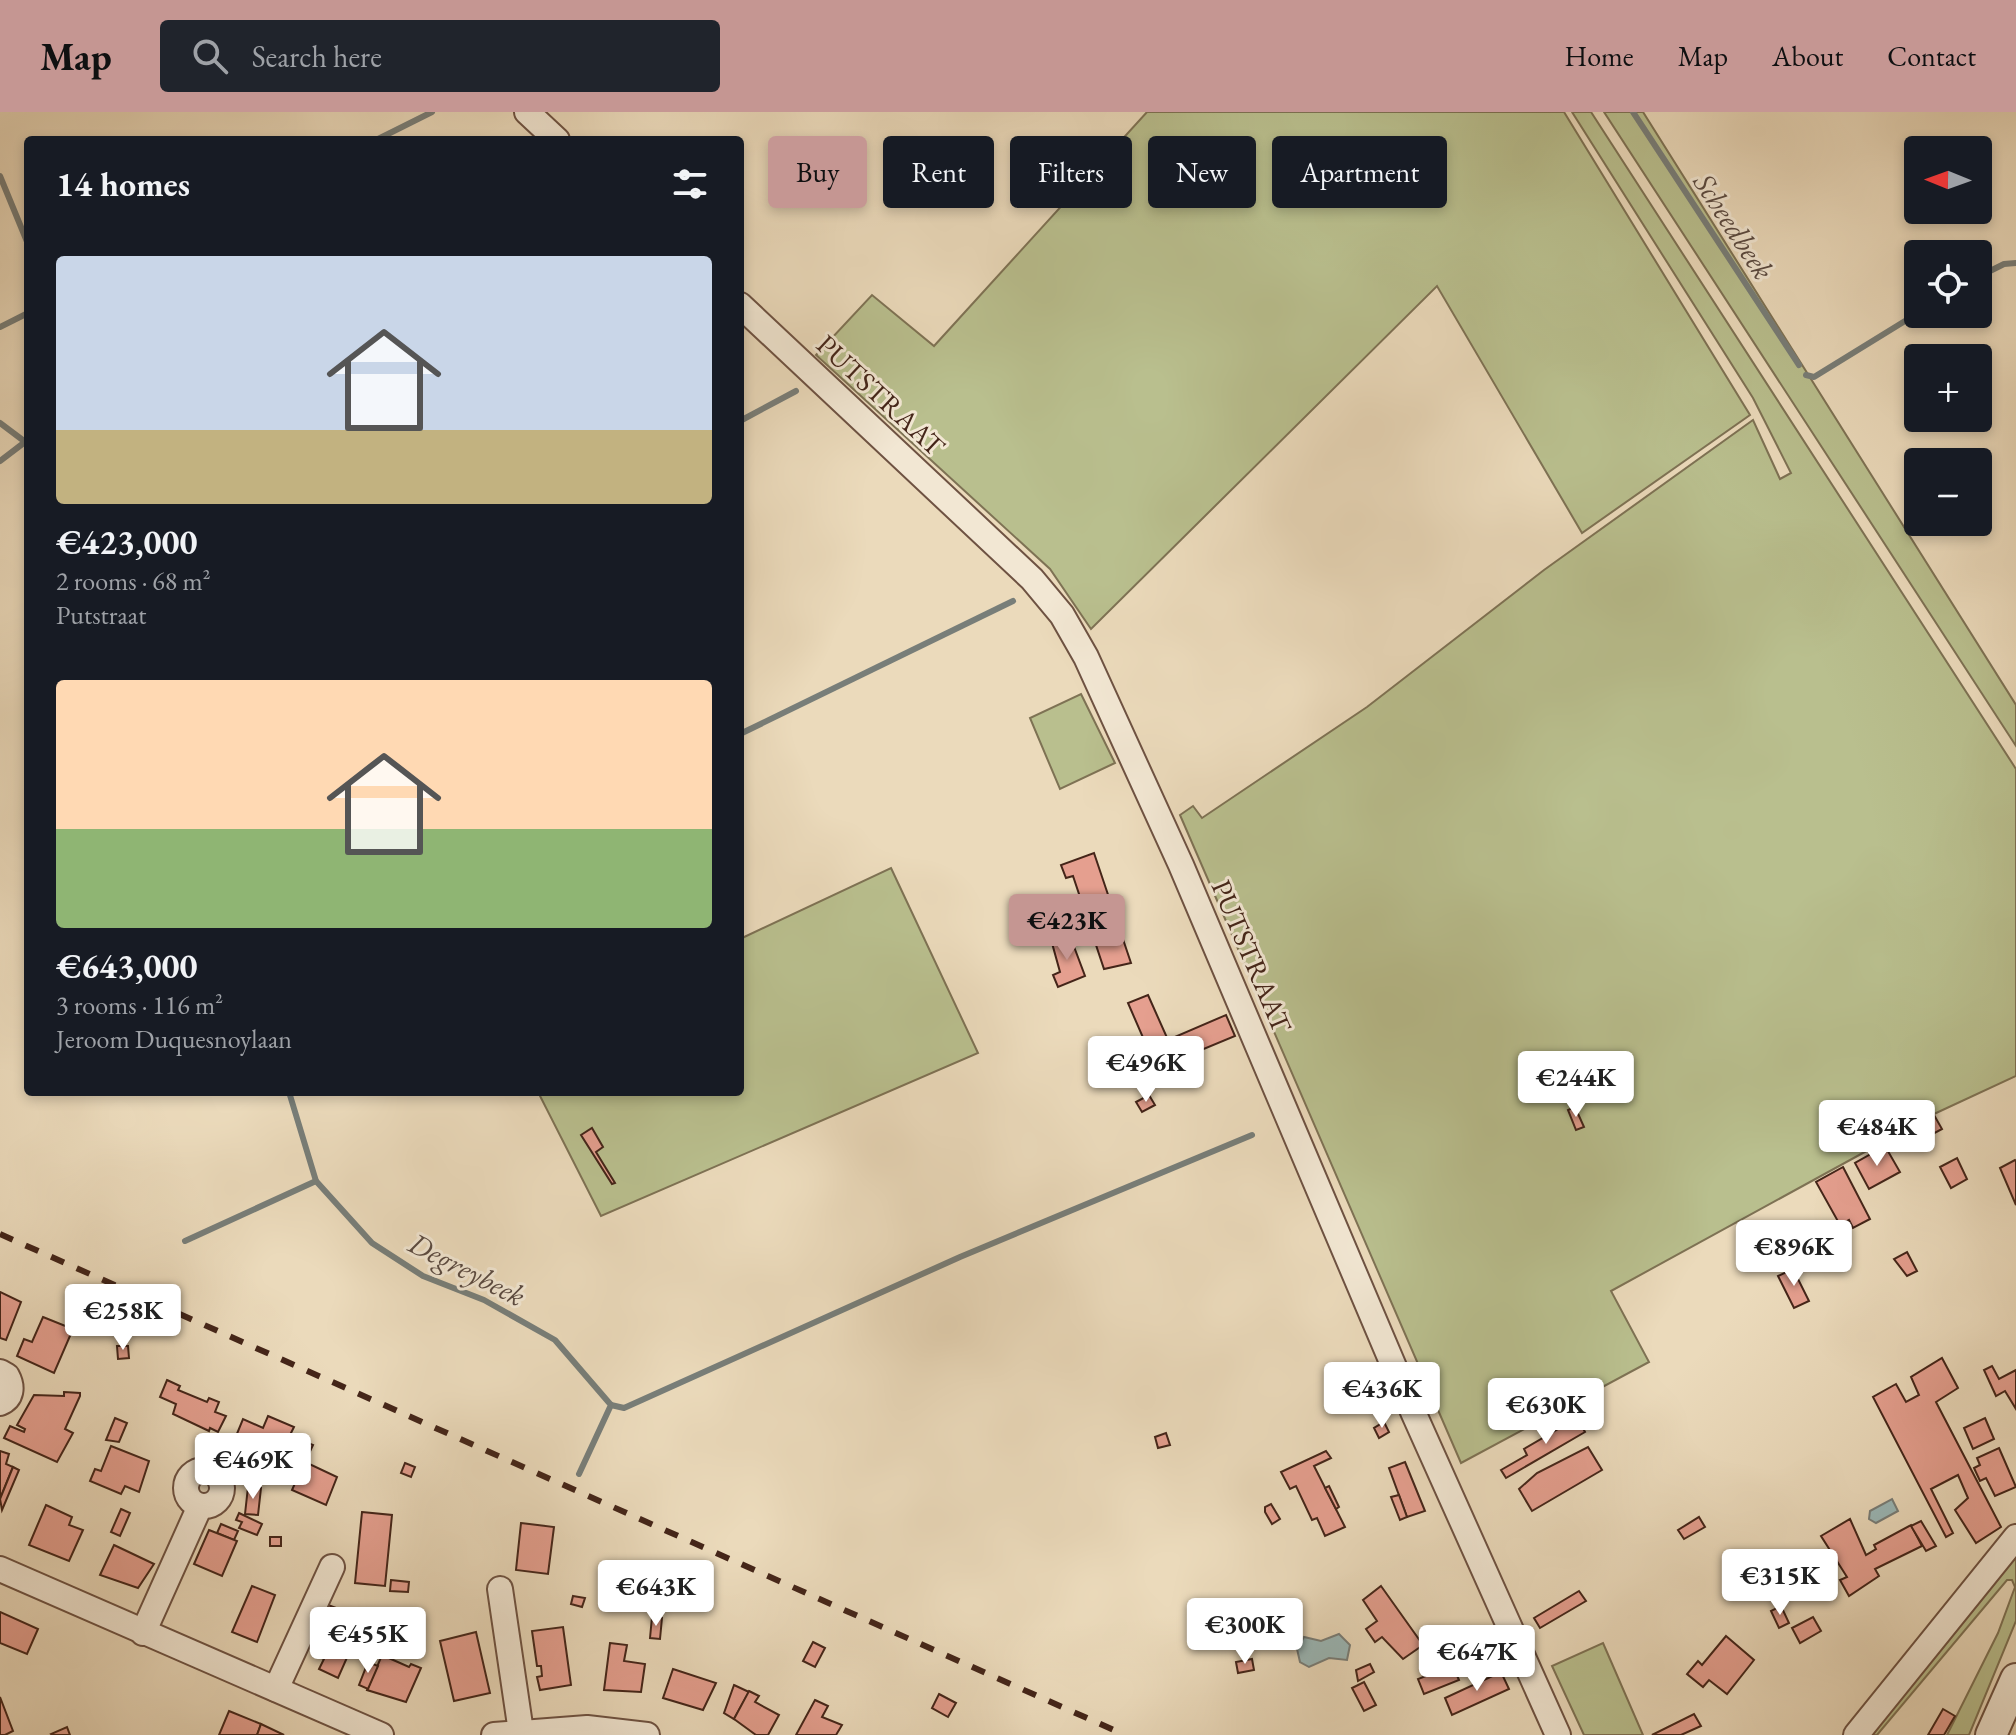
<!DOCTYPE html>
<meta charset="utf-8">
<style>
:root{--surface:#171b24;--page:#20242c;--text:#f1f3f6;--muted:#9ea1a6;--accent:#c59692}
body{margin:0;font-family:"EB Garamond",serif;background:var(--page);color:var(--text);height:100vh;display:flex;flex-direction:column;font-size:30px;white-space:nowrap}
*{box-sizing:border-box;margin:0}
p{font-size:26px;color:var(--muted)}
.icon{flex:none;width:44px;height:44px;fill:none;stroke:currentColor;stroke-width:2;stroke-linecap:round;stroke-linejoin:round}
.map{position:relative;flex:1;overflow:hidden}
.sheet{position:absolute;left:24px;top:24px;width:720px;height:960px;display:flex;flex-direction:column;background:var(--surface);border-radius:8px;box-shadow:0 4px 12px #0003}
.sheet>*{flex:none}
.top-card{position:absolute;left:768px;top:24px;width:760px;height:72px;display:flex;gap:16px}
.needle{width:52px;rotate:271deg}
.tools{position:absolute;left:1904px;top:24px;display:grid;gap:16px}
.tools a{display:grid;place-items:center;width:88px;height:88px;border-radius:8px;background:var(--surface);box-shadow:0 4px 12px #0003;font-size:40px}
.price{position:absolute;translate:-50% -68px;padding:0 18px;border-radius:8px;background:#fff;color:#222;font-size:26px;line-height:52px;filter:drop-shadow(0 2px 4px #0008)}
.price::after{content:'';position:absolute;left:50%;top:48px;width:24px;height:18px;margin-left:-12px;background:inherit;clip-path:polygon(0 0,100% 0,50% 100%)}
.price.current{background:var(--accent);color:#111}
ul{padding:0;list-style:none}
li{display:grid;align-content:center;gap:16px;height:424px;padding:0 32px}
li span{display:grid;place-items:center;height:248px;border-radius:8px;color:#555}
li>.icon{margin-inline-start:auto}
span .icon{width:144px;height:144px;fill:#fffc;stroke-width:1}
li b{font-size:34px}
h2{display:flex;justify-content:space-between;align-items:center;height:96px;padding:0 32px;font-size:34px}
.tag{padding:0 28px;border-radius:8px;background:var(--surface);box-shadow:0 4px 12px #0003;font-size:28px;line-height:72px}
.tag.current{background:var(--accent);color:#111}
header{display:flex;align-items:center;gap:48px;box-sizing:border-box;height:112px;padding:0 40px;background:var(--accent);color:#111}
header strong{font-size:38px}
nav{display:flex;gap:44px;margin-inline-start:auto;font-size:28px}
.search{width:560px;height:72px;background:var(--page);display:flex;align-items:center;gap:20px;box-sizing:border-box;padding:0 28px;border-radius:8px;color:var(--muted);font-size:30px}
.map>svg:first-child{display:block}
.green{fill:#b9bf8e;stroke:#7e7254;stroke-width:2}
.water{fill:#9bb9b9;stroke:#787e79;stroke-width:2}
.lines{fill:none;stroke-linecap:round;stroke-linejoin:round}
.stream{stroke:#787e79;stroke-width:6}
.building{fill:#e59f8f;stroke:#442519;stroke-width:2}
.minor-casing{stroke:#6e5242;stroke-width:28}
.tertiary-casing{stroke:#6e5242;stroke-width:34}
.minor{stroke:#f2e7d3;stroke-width:24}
.tertiary{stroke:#f2e7d3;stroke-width:30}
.rail{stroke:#442519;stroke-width:6;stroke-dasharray:14 14;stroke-linecap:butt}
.labels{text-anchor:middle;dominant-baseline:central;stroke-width:6;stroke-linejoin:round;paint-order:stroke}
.street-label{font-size:28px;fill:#442519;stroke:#f2e7d3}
.water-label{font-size:30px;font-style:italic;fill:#5a4a41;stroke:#f2e7d3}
</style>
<header>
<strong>Map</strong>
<div class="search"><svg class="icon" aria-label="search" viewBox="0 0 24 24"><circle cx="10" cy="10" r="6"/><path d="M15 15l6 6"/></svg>Search here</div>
<nav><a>Home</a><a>Map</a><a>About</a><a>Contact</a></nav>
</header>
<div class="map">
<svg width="2016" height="1623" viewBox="0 0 2016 1623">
<rect width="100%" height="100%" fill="#ebdabb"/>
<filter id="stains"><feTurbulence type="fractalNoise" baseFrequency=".0025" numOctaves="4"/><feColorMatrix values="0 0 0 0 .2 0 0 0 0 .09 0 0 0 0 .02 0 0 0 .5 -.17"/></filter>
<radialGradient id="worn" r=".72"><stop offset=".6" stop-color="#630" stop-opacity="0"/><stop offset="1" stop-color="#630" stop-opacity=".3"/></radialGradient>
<g class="green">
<polygon points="1147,0 1564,0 1750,303 1582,421 1437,174 1091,517 1050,457 816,243 872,183 934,234"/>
<polygon points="1572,0 1591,0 2016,657 2016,964 1934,1002 1611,1179 1649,1250 1461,1351 1180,703 1193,694 1202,706 1367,595 1544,458 1753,308 1780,367 1791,361 1753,286"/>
<polygon points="1604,0 1643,0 2016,593 2016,634"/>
<polygon points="1081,582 1115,651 1060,677 1030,606"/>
<polygon points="891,756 978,941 601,1104 538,980 740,980 740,827"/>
<polygon points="2016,1443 2016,1509 1969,1623 1947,1623 1998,1521 2015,1475 2012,1468 2007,1468 1877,1623 1868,1623"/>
<polygon points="1603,1531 1643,1623 1584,1623 1552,1554"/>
</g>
<g class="water">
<polygon points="1892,1387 1898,1399 1876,1411 1869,1407 1870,1399"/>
<polygon points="1339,1522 1350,1533 1347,1548 1329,1546 1309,1555 1300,1550 1297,1537 1304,1525 1321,1529"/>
</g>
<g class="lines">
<g class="stream">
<polyline points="1633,0 1799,253"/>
<polyline points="376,28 432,0"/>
<polyline points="0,64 28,132"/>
<polyline points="1978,165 2004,152 2016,151"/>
<polyline points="0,215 28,201"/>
<polyline points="1806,263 1814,265 1918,201"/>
<polyline points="740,309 796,279"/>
<polyline points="0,311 28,332"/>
<polyline points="0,349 25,330"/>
<polyline points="740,622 1013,489"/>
<polyline points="289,980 316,1069 372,1131 423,1164 484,1188 555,1228 611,1293 579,1362"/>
<polyline points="185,1129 316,1069"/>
<polyline points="611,1293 624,1296 960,1145 1252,1023"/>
</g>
</g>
<g class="building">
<polygon points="1094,741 1131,851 1104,857 1073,764 1066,766 1061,753"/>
<polygon points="1070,824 1085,864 1058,875 1053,863 1060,860 1052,831"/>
<polygon points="1148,883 1168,928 1226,903 1235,924 1189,943 1191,948 1181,952 1186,966 1164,974 1128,891"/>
<polygon points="1149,983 1155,993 1142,1000 1136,990"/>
<polygon points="1575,995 1584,1015 1576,1018 1568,998"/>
<polygon points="1934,1003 1942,1017 1931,1023 1924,1009"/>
<polygon points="592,1016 603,1035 596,1040 615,1071 612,1072 581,1023"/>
<polygon points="1885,1034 1900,1060 1869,1077 1855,1051"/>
<polygon points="1957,1046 1967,1067 1951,1076 1940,1055"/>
<polygon points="2015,1048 2016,1049 2016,1093 2000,1056"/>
<polygon points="1843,1055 1870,1107 1853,1116 1849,1108 1840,1113 1816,1070"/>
<polygon points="1907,1140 1917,1159 1907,1164 1894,1147"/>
<polygon points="1793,1157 1809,1189 1794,1196 1778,1164"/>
<polygon points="0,1180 21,1190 6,1228 0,1226"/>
<polygon points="43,1205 73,1217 54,1261 17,1244 24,1227 32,1230"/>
<polygon points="117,1234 128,1234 129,1246 118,1247"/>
<polygon points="1942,1246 1958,1276 1936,1290 2001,1415 1976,1431 1955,1398 1968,1386 1958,1363 1931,1377 1953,1421 1946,1425 1873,1285 1896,1272 1906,1290 1919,1283 1911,1265"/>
<polygon points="1992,1254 1999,1267 2016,1258 2016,1297 2005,1279 1996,1284 1984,1258"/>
<polygon points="167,1268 180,1274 178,1278 207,1290 209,1286 219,1290 215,1300 226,1304 218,1320 210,1316 209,1319 173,1302 176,1292 160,1285"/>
<polygon points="64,1280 80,1281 80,1284 65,1317 73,1321 57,1350 4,1326 10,1314 24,1320 25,1317 17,1313 34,1283 64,1284"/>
<polygon points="268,1304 294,1315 287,1329 276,1325 267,1345 263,1343 263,1336 257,1348 242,1341 238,1350 227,1346 243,1307 263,1316"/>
<polygon points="115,1306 127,1311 119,1330 106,1328"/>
<polygon points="1577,1306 1585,1320 1506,1366 1501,1358 1527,1343 1524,1337"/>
<polygon points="1985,1306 1994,1327 1973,1337 1964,1316"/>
<polygon points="1384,1310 1389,1320 1379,1326 1374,1316"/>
<polygon points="1166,1321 1170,1333 1158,1336 1155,1325"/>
<polygon points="303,1329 313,1333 305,1350 337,1365 326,1393 292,1378 304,1351 295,1347"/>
<polygon points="111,1334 149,1349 139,1380 125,1374 121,1382 90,1369 95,1357 101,1359"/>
<polygon points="1588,1335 1602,1358 1532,1399 1519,1377 1537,1361"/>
<polygon points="1999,1336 2016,1375 1995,1384 1986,1366 1980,1369 1974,1356 1980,1353 1977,1346"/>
<polygon points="0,1339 9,1342 6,1352 13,1355 0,1387"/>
<polygon points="1326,1339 1331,1346 1314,1354 1345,1415 1325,1424 1317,1406 1312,1408 1296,1374 1290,1377 1281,1360"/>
<polygon points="1405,1350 1425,1399 1407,1405 1389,1356"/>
<polygon points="405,1351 415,1355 411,1365 401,1361"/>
<polygon points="13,1355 19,1358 2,1398 0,1387"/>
<polygon points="1329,1374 1339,1395 1336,1397 1325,1376"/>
<polygon points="248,1375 261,1376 258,1403 245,1402"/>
<polygon points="1399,1383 1407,1405 1400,1408 1391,1385"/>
<polygon points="1271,1392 1280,1407 1272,1412 1265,1400 1265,1395"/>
<polygon points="46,1393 72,1405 69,1413 83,1418 69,1449 29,1433"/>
<polygon points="121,1397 130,1401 120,1424 111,1420"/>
<polygon points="362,1400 392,1403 385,1474 355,1471"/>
<polygon points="239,1401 262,1412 257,1423 239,1416 242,1410 236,1408"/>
<polygon points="1699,1405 1705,1415 1684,1427 1678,1418"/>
<polygon points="1850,1407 1866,1443 1876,1437 1874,1433 1911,1413 1922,1434 1875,1457 1879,1464 1849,1484 1840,1468 1847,1465 1821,1424"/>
<polygon points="1921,1409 1936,1434 1926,1439 1911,1414"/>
<polygon points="521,1411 554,1415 548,1462 516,1458"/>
<polygon points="221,1412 238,1419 234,1428 217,1421"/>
<polygon points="209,1418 237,1429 222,1464 194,1452"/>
<rect x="270" y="1425" width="11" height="9"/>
<polygon points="114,1433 154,1452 138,1476 100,1463"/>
<polygon points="672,1460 673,1470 660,1471 659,1461"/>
<polygon points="391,1468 409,1470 408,1480 390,1479"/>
<polygon points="252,1474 275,1483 257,1530 232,1520"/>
<polygon points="1381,1474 1423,1533 1403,1547 1382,1525 1375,1530 1366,1517 1377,1509 1363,1488"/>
<polygon points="1579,1479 1586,1489 1540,1516 1534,1506"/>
<polygon points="573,1484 585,1486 582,1495 571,1492"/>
<polygon points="328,1493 339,1497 332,1511 322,1507"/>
<polygon points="1781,1494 1789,1511 1779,1516 1771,1499"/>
<polygon points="0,1500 38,1517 27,1542 0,1531"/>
<polygon points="652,1505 662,1506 660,1527 650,1526"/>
<polygon points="1813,1505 1821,1519 1800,1531 1792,1516"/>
<polygon points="563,1515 571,1573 540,1578 537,1565 542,1564 541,1554 537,1554 532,1519"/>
<polygon points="325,1520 336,1525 332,1534 349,1541 338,1566 319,1557 324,1547 315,1543"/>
<polygon points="476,1520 490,1581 454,1589 440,1529"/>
<polygon points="1726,1524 1754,1548 1727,1582 1709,1568 1703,1575 1687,1562 1698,1549 1702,1553"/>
<polygon points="813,1530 825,1536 815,1555 803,1549"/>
<polygon points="610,1531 627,1533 624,1549 645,1552 641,1580 604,1578"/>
<polygon points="382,1543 409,1555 411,1552 421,1556 406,1590 367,1578"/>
<polygon points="1448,1543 1459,1568 1424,1582 1418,1567 1426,1564 1421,1554"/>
<polygon points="1252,1547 1254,1558 1238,1561 1236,1550"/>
<polygon points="368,1550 378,1554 368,1577 359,1573"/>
<polygon points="1370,1552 1374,1560 1358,1569 1356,1558"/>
<polygon points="673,1557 716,1571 703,1598 663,1586"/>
<polygon points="1501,1560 1509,1577 1452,1603 1445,1586"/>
<polygon points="1364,1570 1376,1593 1364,1599 1352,1576"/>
<polygon points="734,1573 749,1580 734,1607 724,1601"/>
<polygon points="749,1579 759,1584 755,1590 779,1603 768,1623 756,1623 734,1607"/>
<polygon points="939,1582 956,1591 948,1605 932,1596"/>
<polygon points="0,1585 13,1619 5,1623 0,1623"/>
<polygon points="815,1588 828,1594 822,1605 842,1613 836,1623 796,1623"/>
<polygon points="1943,1597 1955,1604 1944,1623 1928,1623"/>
<polygon points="229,1599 261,1612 257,1623 219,1623"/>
<polygon points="1694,1602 1701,1614 1681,1623 1652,1623"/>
<polygon points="261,1612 284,1623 257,1623"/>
<polygon points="67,1615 70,1623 52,1623 51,1622"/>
</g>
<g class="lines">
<defs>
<g id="minor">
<polyline points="527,0 557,28"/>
<polyline points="740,193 1032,467 1062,503 1086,545 1181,753 1414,1302 1558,1623"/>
<path d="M0,1260L7,1264C13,1275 12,1286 0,1291"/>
<circle cx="204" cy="1376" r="18"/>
<polyline points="0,1457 381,1623"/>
<polyline points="500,1477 521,1620"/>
<polyline points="143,1521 200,1394"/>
<polyline points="276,1577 332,1455"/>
<polyline points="494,1623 587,1616 647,1623"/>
<polyline points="1856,1623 2016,1425"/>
</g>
<polyline id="tertiary" points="1991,1623 2016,1567"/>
</defs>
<use href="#minor" class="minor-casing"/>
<use href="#tertiary" class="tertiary-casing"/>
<use href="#minor" class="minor"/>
<use href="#tertiary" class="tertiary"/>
<polyline class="rail" points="0,1122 1125,1623"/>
</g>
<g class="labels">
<g class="street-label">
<text transform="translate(881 283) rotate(43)">PUTSTRAAT</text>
<text transform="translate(1252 844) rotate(67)">PUTSTRAAT</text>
</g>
<g class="water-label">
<text transform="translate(1734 114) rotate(57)">Scheedbeek</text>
<text transform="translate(467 1157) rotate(27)">Degreybeek</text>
</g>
</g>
<rect width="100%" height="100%" filter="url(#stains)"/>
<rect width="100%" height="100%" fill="url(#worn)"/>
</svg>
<div class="tools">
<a><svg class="needle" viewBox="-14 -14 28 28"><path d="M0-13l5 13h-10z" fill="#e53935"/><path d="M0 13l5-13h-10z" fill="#9ea1a6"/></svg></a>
<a><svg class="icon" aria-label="locate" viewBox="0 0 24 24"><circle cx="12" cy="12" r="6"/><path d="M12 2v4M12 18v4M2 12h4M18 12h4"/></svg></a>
<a>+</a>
<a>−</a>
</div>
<b class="price current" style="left:1067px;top:850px">€423K</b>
<b class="price" style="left:1146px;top:992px">€496K</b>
<b class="price" style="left:1576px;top:1007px">€244K</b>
<b class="price" style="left:1877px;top:1056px">€484K</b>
<b class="price" style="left:1794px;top:1176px">€896K</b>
<b class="price" style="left:123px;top:1240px">€258K</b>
<b class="price" style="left:1382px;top:1318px">€436K</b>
<b class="price" style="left:1546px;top:1334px">€630K</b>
<b class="price" style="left:253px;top:1389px">€469K</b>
<b class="price" style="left:1780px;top:1505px">€315K</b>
<b class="price" style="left:656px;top:1516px">€643K</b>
<b class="price" style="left:1245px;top:1554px">€300K</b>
<b class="price" style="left:368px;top:1563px">€455K</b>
<b class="price" style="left:1477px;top:1581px">€647K</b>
<div class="top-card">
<a class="tag current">Buy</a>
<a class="tag">Rent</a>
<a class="tag">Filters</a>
<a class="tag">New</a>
<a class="tag">Apartment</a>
</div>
<section class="sheet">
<h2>14 homes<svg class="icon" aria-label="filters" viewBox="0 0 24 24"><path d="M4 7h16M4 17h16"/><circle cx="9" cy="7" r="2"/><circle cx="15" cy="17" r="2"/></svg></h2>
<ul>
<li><span style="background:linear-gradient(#c9d6e8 70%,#c2b280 0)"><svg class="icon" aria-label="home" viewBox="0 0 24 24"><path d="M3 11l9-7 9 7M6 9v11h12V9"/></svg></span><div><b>€423,000</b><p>2 rooms · 68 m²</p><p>Putstraat</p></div></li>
<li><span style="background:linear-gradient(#ffd9b3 60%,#8fb573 0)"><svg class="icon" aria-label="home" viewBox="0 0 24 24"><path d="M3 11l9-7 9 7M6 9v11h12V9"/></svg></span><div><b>€643,000</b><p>3 rooms · 116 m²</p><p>Jeroom Duquesnoylaan</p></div></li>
</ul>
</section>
</div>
